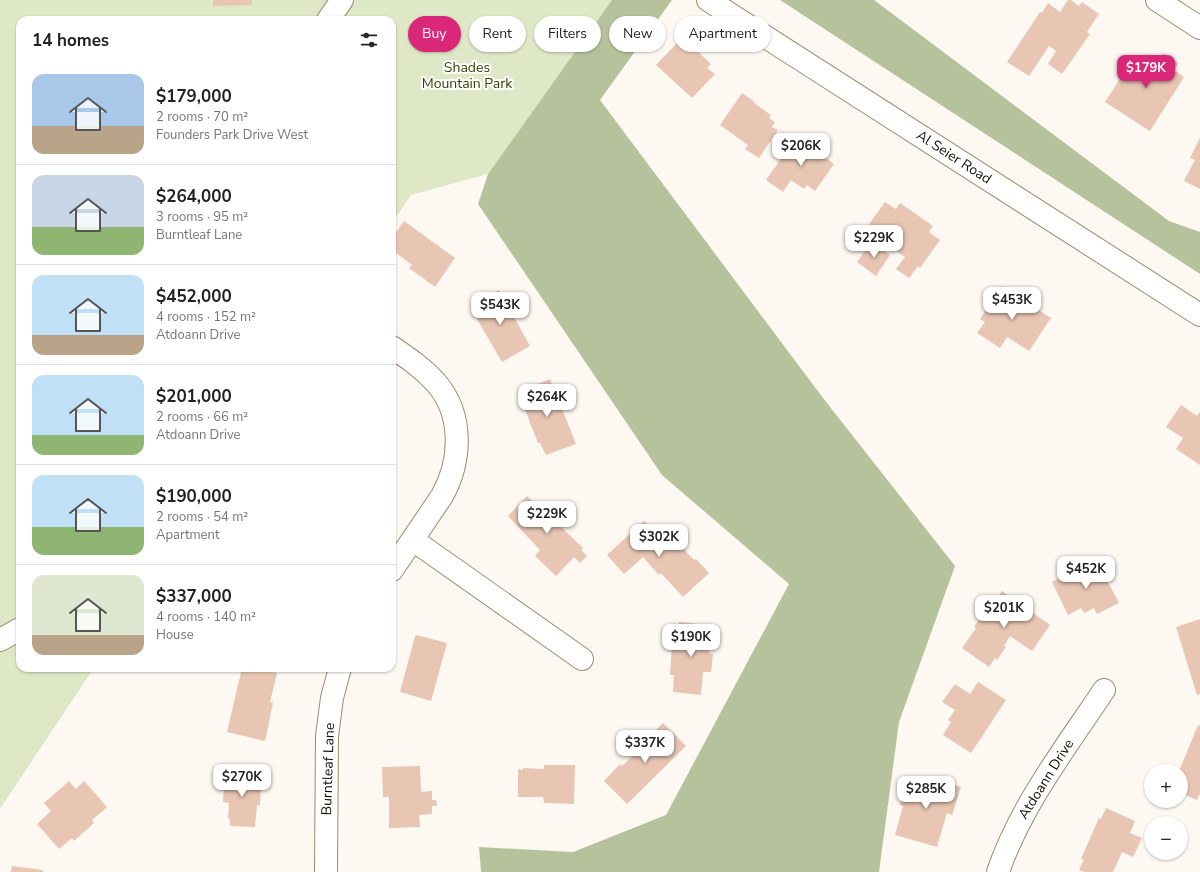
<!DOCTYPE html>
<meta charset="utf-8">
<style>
:root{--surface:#fff;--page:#f2f2f2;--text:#222;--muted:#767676;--line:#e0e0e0;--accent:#db2777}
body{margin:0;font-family:"Nunito Sans",sans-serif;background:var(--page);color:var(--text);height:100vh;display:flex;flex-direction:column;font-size:15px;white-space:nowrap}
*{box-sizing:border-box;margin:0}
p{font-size:13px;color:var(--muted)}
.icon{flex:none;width:22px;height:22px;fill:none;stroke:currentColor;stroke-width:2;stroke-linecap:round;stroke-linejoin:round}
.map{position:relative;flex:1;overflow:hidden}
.drawer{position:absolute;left:16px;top:16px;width:380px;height:656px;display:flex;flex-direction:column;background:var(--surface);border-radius:12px;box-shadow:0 1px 3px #0004}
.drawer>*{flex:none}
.top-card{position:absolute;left:408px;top:16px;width:380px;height:36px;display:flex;gap:8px}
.controls{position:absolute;left:1144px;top:764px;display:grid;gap:8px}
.controls a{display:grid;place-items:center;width:44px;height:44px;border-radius:50%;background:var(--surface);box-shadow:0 1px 3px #0004;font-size:20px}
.price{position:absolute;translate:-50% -34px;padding:0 9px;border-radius:8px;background:#fff;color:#222;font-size:13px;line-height:26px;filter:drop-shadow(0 1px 2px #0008)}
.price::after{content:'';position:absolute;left:50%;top:24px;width:12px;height:9px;margin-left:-6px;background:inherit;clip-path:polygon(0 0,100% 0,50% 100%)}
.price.selected{background:var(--accent);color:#fff}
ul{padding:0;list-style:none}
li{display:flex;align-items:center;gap:12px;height:100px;padding:0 16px}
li+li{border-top:1px solid var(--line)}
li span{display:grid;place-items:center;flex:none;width:112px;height:80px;border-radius:12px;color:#555}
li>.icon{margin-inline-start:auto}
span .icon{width:48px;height:48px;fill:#fffc;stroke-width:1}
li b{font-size:17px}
h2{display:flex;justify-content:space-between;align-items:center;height:48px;padding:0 16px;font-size:17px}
.tag{padding:0 14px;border-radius:18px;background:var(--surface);box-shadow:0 1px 3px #0004;font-size:14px;line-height:36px}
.tag.selected{background:var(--accent);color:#fff}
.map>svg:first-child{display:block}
.green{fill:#dee8c7}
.forest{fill:#b6c29b}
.building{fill:#e8c6b3}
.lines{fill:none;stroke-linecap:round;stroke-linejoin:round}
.minor-casing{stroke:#9c8a6d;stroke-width:24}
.minor{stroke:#fff;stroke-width:22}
.labels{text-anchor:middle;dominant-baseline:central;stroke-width:4;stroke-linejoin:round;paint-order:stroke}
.park-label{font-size:14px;fill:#344101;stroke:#fff}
.street-label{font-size:14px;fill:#130d03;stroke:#fff}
</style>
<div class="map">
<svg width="1200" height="872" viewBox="0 0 1200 872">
<rect width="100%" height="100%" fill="#fdf9f2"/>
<polygon class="green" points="0,0 612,0 488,174 411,195 392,223 392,20 20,20 20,668 94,668 0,809"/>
<g class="forest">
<polygon points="612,0 672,0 600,100 823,398 955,566 899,722 879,872 481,872 479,847 573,852 666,815 789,584 662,475 478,204 488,174"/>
<polygon points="780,0 874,0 1169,221 1200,232 1200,274"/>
</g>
<g class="building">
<polygon points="213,0 252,0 252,5 213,6"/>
<polygon points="1068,0 1071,0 1079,6 1082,2 1099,14 1087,32 1090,34 1062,74 1048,64 1056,51 1049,46 1029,76 1007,62 1040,12 1042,13 1048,3 1060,12"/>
<polygon points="678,42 685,49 690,44 711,64 707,68 715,74 692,98 656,65"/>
<polygon points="1163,53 1178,63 1174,70 1184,77 1150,131 1105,102 1135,56 1143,62 1149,54 1159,60"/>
<polygon points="742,93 755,102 754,103 771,115 769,118 775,122 772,127 778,130 759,158 745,149 748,145 720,125"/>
<polygon points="796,137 807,144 808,142 821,150 819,153 834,164 815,191 807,185 804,189 791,180 783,192 766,180"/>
<polygon points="1200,138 1200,189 1184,181 1195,160 1190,158"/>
<polygon points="885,202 896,209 900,203 933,226 929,232 940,240 920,268 918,266 909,278 896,269 905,257 865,230"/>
<polygon points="404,221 455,258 435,287 409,268 412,265 392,250 392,238"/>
<polygon points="871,242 890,255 876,276 857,262"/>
<polygon points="1002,286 1051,318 1029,351 1007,337 1000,348 977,333 985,322 980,319"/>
<polygon points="499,290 530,346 502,362 470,307"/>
<polygon points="550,379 576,444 546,455 540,443 538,443 522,402 524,401 520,391"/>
<polygon points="1181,405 1197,416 1200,412 1200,465 1176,449 1183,438 1166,427"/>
<polygon points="527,496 543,512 549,505 563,518 557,523 583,548 581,550 587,556 580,563 574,557 556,576 535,556 540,550 508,516"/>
<polygon points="644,521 660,539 668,532 694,560 696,559 709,573 683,597 661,573 659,575 643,557 624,574 607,555"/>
<polygon points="1096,560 1119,603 1097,614 1094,608 1084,613 1081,608 1068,615 1052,582"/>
<polygon points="1002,591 1050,625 1032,651 1010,636 1004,646 1006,647 997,660 995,658 989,667 962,648 976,628 974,627 991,602 993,603"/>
<polygon points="1200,619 1200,694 1197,695 1176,627"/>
<polygon points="679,622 709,625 709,653 713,654 711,672 703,672 701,695 673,692 674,675 670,675 672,643 677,643"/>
<polygon points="417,635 447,643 431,701 400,692 415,636 416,636"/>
<polygon points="242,668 253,668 277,673 270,702 273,703 265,741 227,732"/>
<polygon points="978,682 1006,700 971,753 943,735 951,722 948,720 955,710 942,702 955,684 970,694"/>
<polygon points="663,723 686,746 627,804 604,781 620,764 622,766 646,743 645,741"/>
<polygon points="1198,725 1200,726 1200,793 1197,800 1181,793 1181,771 1179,771"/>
<polygon points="544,765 575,765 574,804 544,803 543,797 518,797 518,769 523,770 523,768 544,769"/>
<polygon points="420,766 421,792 432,791 432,800 436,800 437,806 432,806 432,814 419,815 420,827 389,828 389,797 383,797 382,767"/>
<polygon points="225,773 261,775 260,805 257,805 255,827 230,826 230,819 228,819 229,803 223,802"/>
<polygon points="923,776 961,787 952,815 947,813 937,847 895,835 903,806 900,805 906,784 919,788"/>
<polygon points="69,781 76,789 84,781 107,807 92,820 94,823 74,841 72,838 59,849 37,824 51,811 44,803"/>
<polygon points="1106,808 1135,821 1130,833 1142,838 1133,857 1122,852 1113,872 1084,872 1079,870 1084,859 1081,859 1099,818 1101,819"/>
<polygon points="12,866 43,870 43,872 11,872"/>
</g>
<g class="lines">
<defs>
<g id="minor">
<polyline points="708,0 1200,315"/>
<polyline points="1157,0 1200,28"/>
<polyline points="328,20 342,0"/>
<path d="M392,347C408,358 424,369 437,384C464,416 461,462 442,496L392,570"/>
<polyline points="413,540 582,659"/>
<polyline points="0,640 20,629"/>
<polyline points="326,872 327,736 332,698 340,668"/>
<path d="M998,872C1021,805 1065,749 1104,690"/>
</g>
</defs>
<use href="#minor" class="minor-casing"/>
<use href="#minor" class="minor"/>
</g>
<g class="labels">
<g class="park-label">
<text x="467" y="67">Shades<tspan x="467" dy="16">Mountain Park</tspan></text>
</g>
<g class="street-label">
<text transform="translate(954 157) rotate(33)">Al Seier Road</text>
<text transform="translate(328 769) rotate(-88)">Burntleaf Lane</text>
<text transform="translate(1046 779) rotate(-58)">Atdoann Drive</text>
</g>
</g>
</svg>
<div class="controls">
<a>+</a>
<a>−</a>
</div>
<b class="price selected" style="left:1146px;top:89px">$179K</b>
<b class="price" style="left:801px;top:167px">$206K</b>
<b class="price" style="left:874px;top:259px">$229K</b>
<b class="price" style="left:1012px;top:321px">$453K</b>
<b class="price" style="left:500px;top:326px">$543K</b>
<b class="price" style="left:547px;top:418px">$264K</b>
<b class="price" style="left:547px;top:535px">$229K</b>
<b class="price" style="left:659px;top:558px">$302K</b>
<b class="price" style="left:1086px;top:590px">$452K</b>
<b class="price" style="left:1004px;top:629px">$201K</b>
<b class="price" style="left:691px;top:658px">$190K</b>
<b class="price" style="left:645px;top:764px">$337K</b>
<b class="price" style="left:242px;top:798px">$270K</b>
<b class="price" style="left:926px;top:810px">$285K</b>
<div class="top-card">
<a class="tag selected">Buy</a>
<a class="tag">Rent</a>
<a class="tag">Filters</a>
<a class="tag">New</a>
<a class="tag">Apartment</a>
</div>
<section class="drawer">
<h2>14 homes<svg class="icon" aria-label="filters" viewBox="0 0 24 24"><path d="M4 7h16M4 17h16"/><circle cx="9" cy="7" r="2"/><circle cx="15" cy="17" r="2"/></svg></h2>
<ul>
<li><span style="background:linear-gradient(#a9c7e8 65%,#b9a48a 0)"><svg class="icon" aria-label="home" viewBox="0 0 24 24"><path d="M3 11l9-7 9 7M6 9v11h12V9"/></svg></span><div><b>$179,000</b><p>2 rooms · 70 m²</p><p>Founders Park Drive West</p></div></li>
<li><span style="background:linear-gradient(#c9d6e8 65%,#8fb573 0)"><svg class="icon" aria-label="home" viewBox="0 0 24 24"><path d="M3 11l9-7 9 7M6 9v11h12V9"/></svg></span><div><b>$264,000</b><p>3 rooms · 95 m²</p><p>Burntleaf Lane</p></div></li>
<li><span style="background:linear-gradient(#bfe0f5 75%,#b9a48a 0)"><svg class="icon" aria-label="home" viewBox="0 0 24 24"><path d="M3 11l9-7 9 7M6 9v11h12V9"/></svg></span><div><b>$452,000</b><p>4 rooms · 152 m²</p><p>Atdoann Drive</p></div></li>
<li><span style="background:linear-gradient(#bfe0f5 75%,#8fb573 0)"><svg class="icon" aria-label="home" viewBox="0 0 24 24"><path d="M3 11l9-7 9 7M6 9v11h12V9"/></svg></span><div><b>$201,000</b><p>2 rooms · 66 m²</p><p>Atdoann Drive</p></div></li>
<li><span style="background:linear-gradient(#bfe0f5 65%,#8fb573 0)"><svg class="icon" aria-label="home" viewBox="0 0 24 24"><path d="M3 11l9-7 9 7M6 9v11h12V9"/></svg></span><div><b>$190,000</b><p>2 rooms · 54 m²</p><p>Apartment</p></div></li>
<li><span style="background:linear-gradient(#dfe7d0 75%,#b9a48a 0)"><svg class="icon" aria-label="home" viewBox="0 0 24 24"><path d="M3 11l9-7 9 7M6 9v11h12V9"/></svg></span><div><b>$337,000</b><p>4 rooms · 140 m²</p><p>House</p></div></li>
</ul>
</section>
</div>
